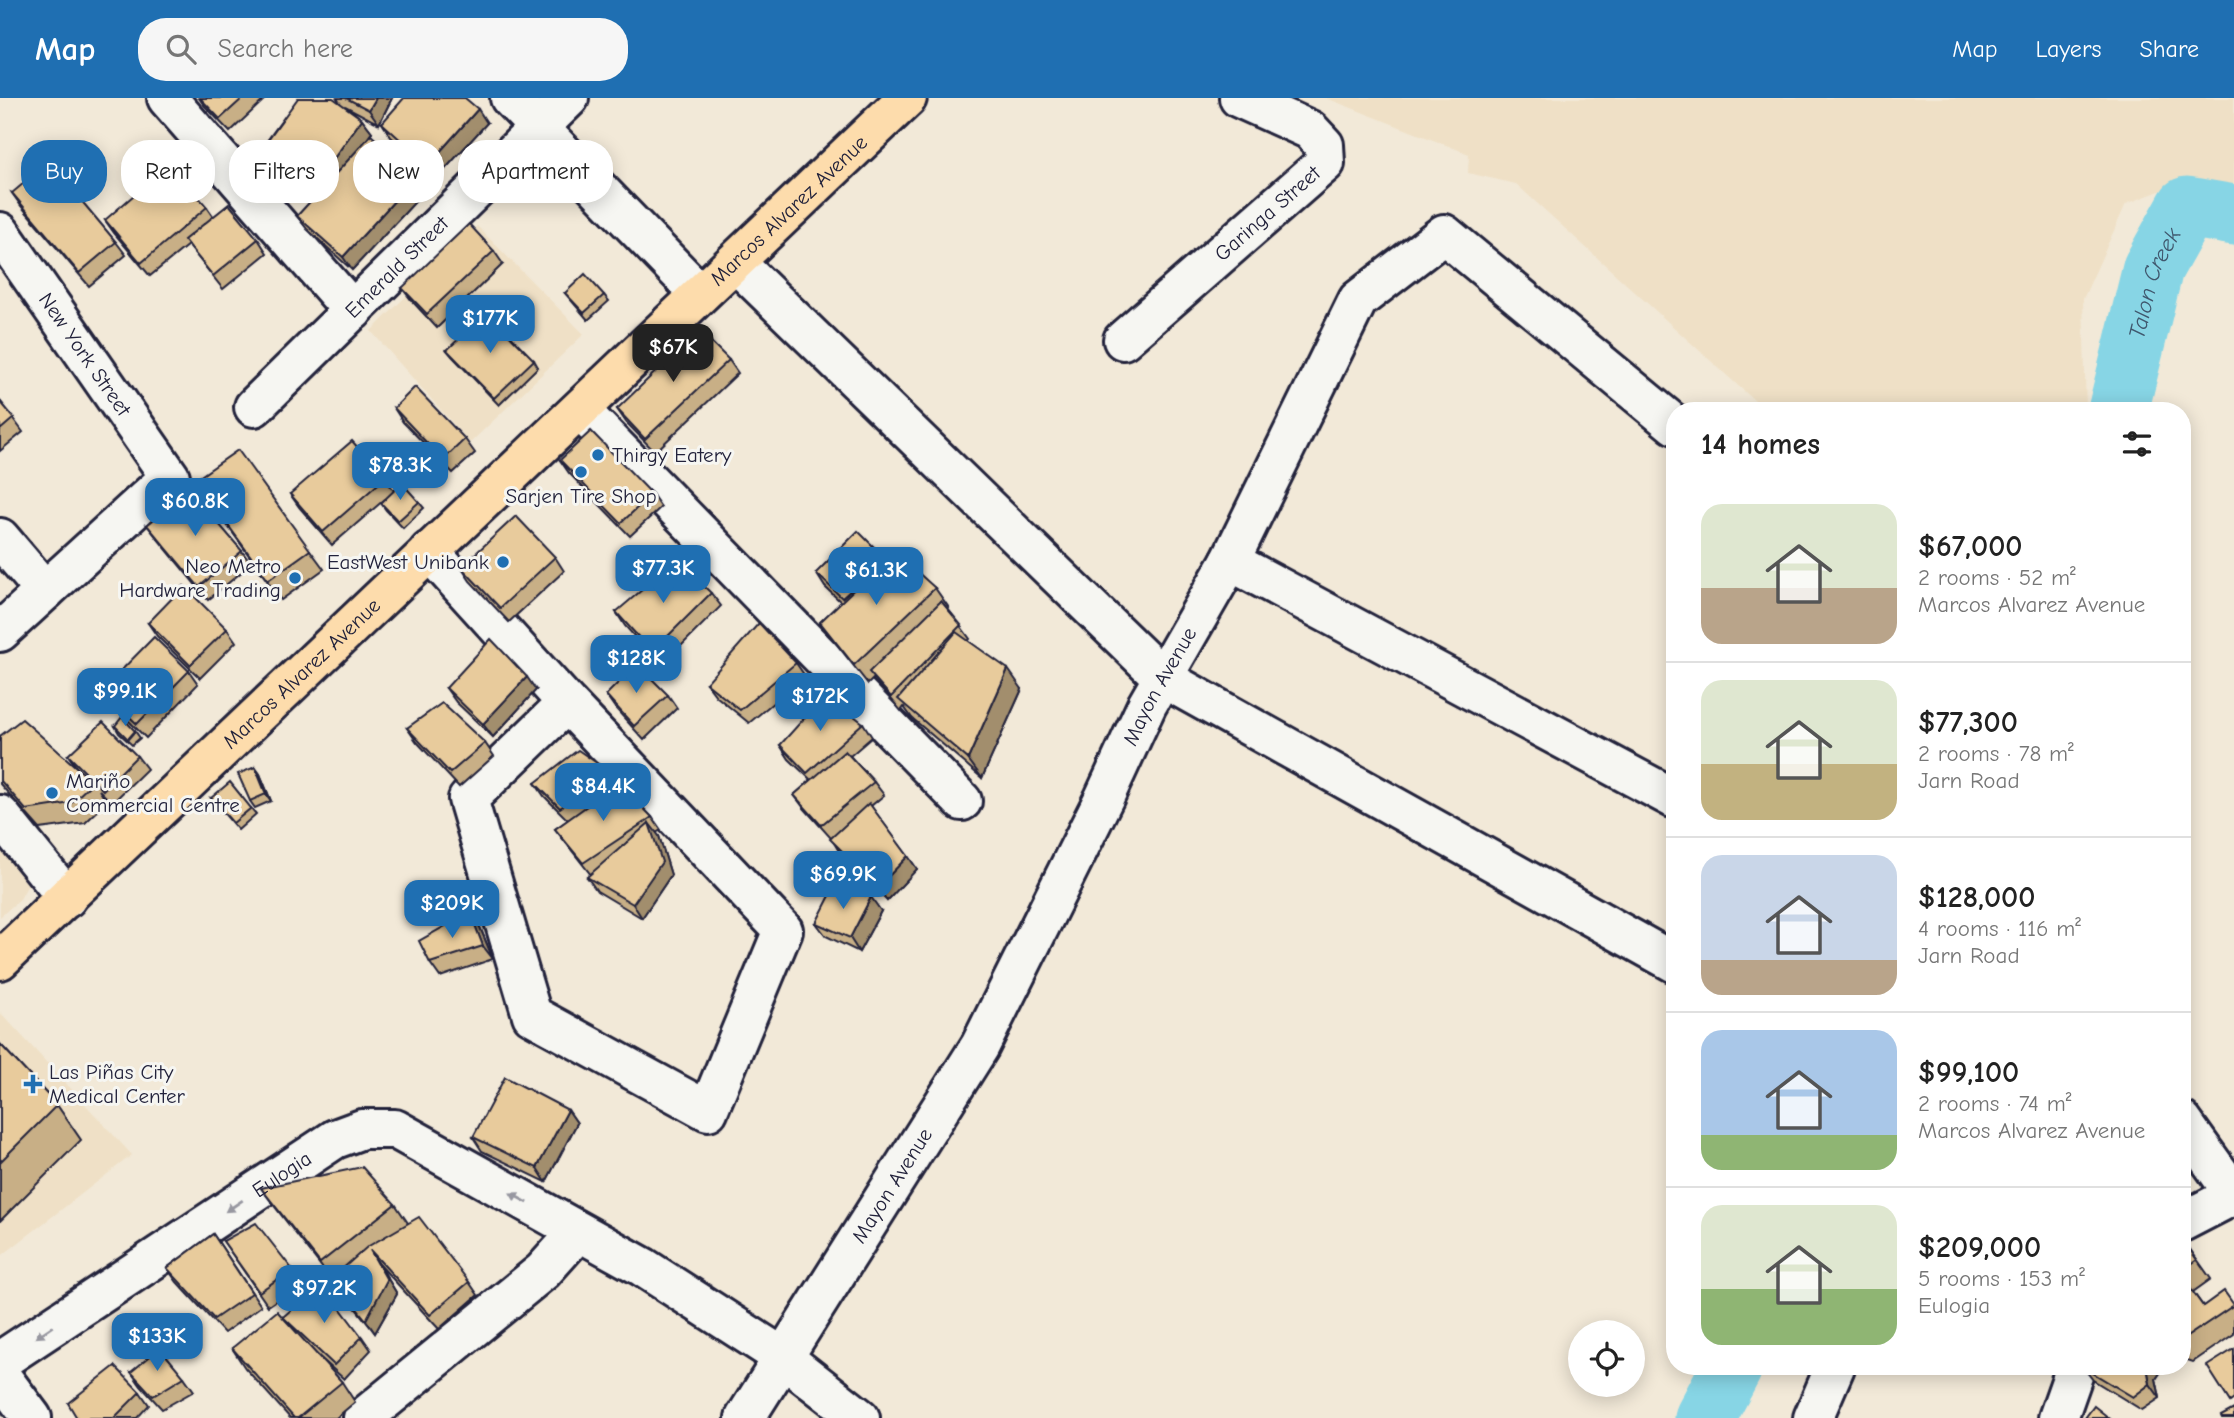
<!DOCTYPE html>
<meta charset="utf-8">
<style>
:root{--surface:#fff;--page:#f6f6f6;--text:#222;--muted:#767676;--line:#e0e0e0;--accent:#1f6fb2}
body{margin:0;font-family:"Comic Neue",sans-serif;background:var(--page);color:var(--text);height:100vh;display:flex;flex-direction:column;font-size:26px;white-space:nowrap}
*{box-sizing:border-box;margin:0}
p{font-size:23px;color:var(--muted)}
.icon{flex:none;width:38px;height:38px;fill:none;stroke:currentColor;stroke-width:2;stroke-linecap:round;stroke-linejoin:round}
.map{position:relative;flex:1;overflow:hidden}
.drawer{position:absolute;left:1666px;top:304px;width:525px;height:973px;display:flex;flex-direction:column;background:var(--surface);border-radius:28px;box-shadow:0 4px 18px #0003}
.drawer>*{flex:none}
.guide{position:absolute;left:21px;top:42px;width:665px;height:63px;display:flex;gap:14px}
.tools{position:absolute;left:1568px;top:1222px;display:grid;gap:14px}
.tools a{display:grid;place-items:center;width:77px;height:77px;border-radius:50%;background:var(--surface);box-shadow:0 4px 18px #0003;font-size:35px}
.price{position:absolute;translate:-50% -60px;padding:0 16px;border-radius:14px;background:var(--accent);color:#fff;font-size:23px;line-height:46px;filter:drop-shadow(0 2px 4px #0008)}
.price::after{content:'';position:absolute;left:50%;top:42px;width:21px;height:16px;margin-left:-10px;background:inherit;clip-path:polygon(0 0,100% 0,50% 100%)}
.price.current{background:#222;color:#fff}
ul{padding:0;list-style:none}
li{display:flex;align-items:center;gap:21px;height:175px;padding:0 35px}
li+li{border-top:2px solid var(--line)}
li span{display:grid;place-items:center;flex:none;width:196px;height:140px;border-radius:21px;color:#555}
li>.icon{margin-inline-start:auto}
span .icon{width:84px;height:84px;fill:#fffc;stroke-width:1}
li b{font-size:30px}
h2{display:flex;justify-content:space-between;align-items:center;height:84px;padding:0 35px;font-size:30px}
.tag{padding:0 24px;border-radius:28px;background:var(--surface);box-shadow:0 4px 18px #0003;font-size:24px;line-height:63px}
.tag.current{background:var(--accent);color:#fff}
header{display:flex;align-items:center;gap:42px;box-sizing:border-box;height:98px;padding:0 35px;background:var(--accent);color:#fff}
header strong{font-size:33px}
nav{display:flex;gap:38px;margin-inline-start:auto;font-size:24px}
.search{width:490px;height:63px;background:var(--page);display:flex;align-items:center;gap:18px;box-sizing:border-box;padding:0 24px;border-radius:28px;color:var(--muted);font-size:26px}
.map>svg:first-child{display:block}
.built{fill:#efe0c6}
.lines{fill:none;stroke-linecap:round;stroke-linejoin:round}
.river{stroke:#87d5e5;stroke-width:61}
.minor-casing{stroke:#22223b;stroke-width:44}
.major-casing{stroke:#22223b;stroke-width:44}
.minor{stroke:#f6f6f2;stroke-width:38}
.major{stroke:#fddcac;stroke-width:38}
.wall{fill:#c8af86;stroke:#22223b;stroke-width:2}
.shaded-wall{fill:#a28e6d;stroke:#22223b;stroke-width:2}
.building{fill:#e8cb9c;stroke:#22223b;stroke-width:2}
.oneway{fill:#9797a0}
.poi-dot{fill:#1f6fb2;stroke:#f6f6f2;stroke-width:2.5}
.labels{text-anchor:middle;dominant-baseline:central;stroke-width:6;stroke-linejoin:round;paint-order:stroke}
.street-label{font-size:21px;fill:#22223b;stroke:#f6f6f2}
.poi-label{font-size:21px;fill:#22223b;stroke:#f6f6f2;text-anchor:start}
.water-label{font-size:23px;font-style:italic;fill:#40586e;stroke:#f6f6f2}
</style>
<header>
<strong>Map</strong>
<div class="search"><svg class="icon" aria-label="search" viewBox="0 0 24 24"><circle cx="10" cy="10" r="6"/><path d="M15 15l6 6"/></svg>Search here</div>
<nav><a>Map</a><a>Layers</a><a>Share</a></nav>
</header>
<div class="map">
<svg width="2234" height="1320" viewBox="0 0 2234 1320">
<rect width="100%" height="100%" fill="#f2e9d8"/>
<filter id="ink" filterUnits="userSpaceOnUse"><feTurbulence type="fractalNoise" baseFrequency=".0143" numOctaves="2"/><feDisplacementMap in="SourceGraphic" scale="14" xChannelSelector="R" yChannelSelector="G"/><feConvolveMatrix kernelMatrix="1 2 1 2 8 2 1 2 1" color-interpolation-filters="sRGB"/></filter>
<g filter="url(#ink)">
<g class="built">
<polygon points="1326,0 2234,0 2234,100 2193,80 2126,106 2083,201 2086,313 1766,313 1516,86 1468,75 1469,56"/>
<polygon points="477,128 584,236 470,345 371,233"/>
<polygon points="0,747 30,783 20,801 0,819"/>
<polygon points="0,914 132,1057 0,1159"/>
</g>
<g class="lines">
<g class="river">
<path id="s1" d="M2118,313L2153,170L2187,109L2234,117"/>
<polyline points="1705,1320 1732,1269"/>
</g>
<defs>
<g id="minor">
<polyline points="167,0 353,213"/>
<polyline points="510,0 700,196"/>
<path id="s2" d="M0,134L170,379L0,534"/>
<polyline points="735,164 1163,580 1675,865"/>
<path id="s3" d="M1123,242L1325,65L1324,47L1310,32L1239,0"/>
<path id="s4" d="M254,309L569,0"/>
<polyline points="580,312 962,703"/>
<polyline points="0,440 45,493"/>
<polyline points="429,453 567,605 783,832 708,1013 532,917 468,701 567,605"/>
<polyline points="1230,463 1675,701"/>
<polyline points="0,717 67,800"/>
<polyline points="2182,1023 2234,1096"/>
<polyline points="2182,1124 2234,1097"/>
<path id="s5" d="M0,1263L335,1041L362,1031H395L643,1169L781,1258L860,1320"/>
<polyline points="0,1277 32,1320"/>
<polyline points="363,1320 543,1173 578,1134"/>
<path id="s6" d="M745,1320L980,948L1104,700L1147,607L1230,463L1358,202L1444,136L1675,327"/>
<polyline points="1813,1320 1835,1269"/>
<polyline points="2058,1320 2076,1269"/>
</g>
<g id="major">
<path id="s7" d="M0,862L907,0"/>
</g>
</defs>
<use href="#minor" class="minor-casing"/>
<use href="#major" class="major-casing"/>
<use href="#minor" class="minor"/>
<use href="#major" class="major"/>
</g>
<g class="wall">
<polygon points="199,0 266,0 230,34 204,7"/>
<polygon points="337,0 392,0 379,26 345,8 362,21 372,34 364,45 417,78 426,92 352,172 307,131 297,118 317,97 271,64 261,51 340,5"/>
<polygon points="382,25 487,25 437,80 391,39"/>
<polygon points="12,95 116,144 126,157 89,188 21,108"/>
<polygon points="207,109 214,119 258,141 267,155 223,191 188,147 150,178 114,135 105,122"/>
<polygon points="494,153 503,166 437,230 412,203 402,190"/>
<polygon points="565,195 604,197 609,203 588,222"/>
<polygon points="447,252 534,262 538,269 499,307 452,258"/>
<polygon points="729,262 738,275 655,354 626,324 617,311"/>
<polygon points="0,303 23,334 0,353"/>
<polygon points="394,310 465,341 475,355 453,375 403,324"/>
<polygon points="560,362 652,396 661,409 630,438 569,375"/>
<polygon points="385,380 394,393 419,404 424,410 403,430 386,412 381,405 385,401 332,447 299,409 290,396"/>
<polygon points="209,402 310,452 324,471 281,502"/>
<polygon points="147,427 242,453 251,466 208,502 157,440"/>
<polygon points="555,459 564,473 509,524 470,483 461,469"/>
<polygon points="886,461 935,490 949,510 948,511 970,541 968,543 1022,591 982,680 912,620 904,609 901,613 874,580 868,586 834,543 820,524 841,504 825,489 816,475"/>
<polygon points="711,495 721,508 661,568 625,528 616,514"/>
<polygon points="148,525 227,531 236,544 200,580 157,538"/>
<polygon points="796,565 805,578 749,625 716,598 706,585"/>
<polygon points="189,573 198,586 146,640 111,605 102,592"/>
<polygon points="446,590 536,592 493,639 456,604"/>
<polygon points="606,597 668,597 677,610 644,642 615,610"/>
<polygon points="863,625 872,639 850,658 874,684 884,697 871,708 917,771 887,803 840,755 831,740 804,710 794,697 811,682 789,661 780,647"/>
<polygon points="115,628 135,633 140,640 132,647 119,635"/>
<polygon points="407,630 485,645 494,658 459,689 417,644"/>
<polygon points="0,638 77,670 68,657 137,658 147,671 112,705 99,692 107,704 85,725 40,731 0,686"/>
<polygon points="255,669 260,676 271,703 255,710 250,703"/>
<polygon points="610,674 619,686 652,719 661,732 656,735 659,738 671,777 642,820 597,793 587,779 591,777 555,731 568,722 544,698 535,685"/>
<polygon points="211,700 251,710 256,716 238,732"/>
<polygon points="881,813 859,854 826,838 816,825"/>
<polygon points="479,827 493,861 440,879 430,865"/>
<polygon points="0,946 57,1007 81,1042 0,1123"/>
<polygon points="568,1012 577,1025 546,1084 482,1053 473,1039"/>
<polygon points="261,1090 395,1106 408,1125 469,1184 478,1197 439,1231 379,1166 397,1196 375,1235 335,1184 334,1185 275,1109"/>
<polygon points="213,1136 261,1208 224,1235 177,1184 167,1170"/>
<polygon points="2182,1140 2211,1181 2193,1194 2203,1208 2234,1207 2234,1236 2193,1264 2182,1260"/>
<polygon points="223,1143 292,1171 302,1185 268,1208"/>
<polygon points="283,1219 362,1239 371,1252 344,1281 314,1254 342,1284 355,1304 336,1320 290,1320 245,1270 232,1250"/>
<polygon points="2083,1269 2164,1269 2156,1281 2160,1300 2142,1312 2093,1282"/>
<polygon points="131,1274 184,1279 194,1293 162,1311 141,1288"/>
<polygon points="140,1294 149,1307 137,1320 77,1320"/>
</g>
<g class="shaded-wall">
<polygon points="376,0 392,0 379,26 369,12"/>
<polygon points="478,11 487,25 437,80 428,67"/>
<polygon points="362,21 372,34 324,102 314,88"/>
<polygon points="417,78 426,92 352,172 343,159"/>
<polygon points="1008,571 1022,591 982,680 968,661"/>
<polygon points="527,579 536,592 493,639 483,626"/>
<polygon points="255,669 260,676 271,703 266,696"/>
<polygon points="649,725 659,738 671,777 642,820 633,806"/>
<polygon points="908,758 917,771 887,803 878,789"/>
<polygon points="871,799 881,813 859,854 850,840"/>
<polygon points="470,814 479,827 493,861 483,848"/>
<polygon points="568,1012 577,1025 546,1084 537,1070"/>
<polygon points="370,1152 379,1166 397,1196 375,1235 366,1222"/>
<polygon points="2147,1269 2164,1269 2156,1281 2160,1300 2150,1286"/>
</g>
<g class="building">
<polygon points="200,0 243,0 220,21"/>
<polygon points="298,0 333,0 362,21 314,88 261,51"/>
<polygon points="346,0 376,0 369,12"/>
<polygon points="404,0 465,0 478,11 428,67 382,25"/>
<polygon points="371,37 417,78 343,159 297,118"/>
<polygon points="49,64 116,144 79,175 12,95"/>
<polygon points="170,66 207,109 141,165 105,122"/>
<polygon points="229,106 258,141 213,178 184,142"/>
<polygon points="469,126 494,153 427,216 402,190"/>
<polygon points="585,176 604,197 584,215 565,195"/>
<polygon points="487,214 534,262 494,300 447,252"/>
<polygon points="699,232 729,262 645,341 617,311"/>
<polygon points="415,289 465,341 443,362 394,310"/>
<polygon points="0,303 14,320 0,332"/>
<polygon points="591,333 652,396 621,425 560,362"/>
<polygon points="352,343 385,380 323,434 290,396"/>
<polygon points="238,352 310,452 268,482 195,382"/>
<polygon points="402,385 419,404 398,423 381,405"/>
<polygon points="190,392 242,453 199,489 147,427"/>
<polygon points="516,418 555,459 500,510 461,469"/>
<polygon points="858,433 886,461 842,500 816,475"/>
<polygon points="894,453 935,490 854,567 820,524"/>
<polygon points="677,462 711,495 652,554 616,514"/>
<polygon points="184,488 227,531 190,567 148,525"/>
<polygon points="941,503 961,527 891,599 869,574"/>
<polygon points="759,525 796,565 740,612 706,585"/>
<polygon points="956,534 1008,571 968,661 898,601"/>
<polygon points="154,539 189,573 137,626 102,592"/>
<polygon points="491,541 527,579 483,626 446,590"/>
<polygon points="637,566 668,597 634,628 606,597"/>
<polygon points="826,596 863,625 807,675 780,647"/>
<polygon points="442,605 485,645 450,675 407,630"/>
<polygon points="122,619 135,633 128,641 115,628"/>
<polygon points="22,621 93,684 71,705 26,712 0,682 0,638"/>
<polygon points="103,624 137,658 103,692 68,657"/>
<polygon points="578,652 610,674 560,710 535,685"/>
<polygon points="845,653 874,684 821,727 794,697"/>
<polygon points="255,669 266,696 250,703 238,676"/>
<polygon points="230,684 251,710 233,725 211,700"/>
<polygon points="619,685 652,719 583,765 555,731"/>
<polygon points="869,705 908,758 878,789 830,741"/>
<polygon points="649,725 662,764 633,806 587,779"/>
<polygon points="835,788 871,799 850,840 816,825"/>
<polygon points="470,814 483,848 430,865 419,843"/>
<polygon points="0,946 57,1007 0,1064"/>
<polygon points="505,979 568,1012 537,1070 473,1039"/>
<polygon points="362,1069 395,1106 320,1165 261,1090"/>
<polygon points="419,1119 469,1184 430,1217 370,1152 387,1182 366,1222 332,1180 367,1149"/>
<polygon points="256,1125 292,1171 259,1194 223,1143"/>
<polygon points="213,1136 252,1195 214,1221 167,1170"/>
<polygon points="2182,1140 2197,1162 2182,1172"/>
<polygon points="2182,1179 2203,1208 2224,1193 2234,1207 2182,1242"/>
<polygon points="321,1185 362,1239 334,1267 283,1219"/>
<polygon points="277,1213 342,1284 298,1320 294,1320 232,1250"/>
<polygon points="160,1250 184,1279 153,1298 131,1274"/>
<polygon points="2234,1251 2234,1301 2230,1304 2207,1268"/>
<polygon points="115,1268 140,1294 114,1320 77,1320 68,1305"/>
<polygon points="2083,1269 2147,1269 2150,1286 2133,1299"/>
<polygon points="2094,1308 2109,1320 2085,1320"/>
<polygon points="2234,1311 2234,1320 2222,1320 2221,1318"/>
</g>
<defs><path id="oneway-solid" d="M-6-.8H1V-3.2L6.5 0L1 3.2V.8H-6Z" transform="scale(1.75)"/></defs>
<g class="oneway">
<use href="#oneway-solid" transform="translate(519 1100) rotate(-151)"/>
<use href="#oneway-solid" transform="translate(234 1108) rotate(146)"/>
<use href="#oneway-solid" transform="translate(44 1234) rotate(146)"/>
</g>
</g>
<g class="poi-dot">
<circle cx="598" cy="357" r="7"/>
<circle cx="581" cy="374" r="7"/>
<circle cx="503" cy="464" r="7"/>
<circle cx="295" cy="480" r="7"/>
<circle cx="52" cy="695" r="7"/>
<path d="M29.5 975.5h7v7h7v7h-7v7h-7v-7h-7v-7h7z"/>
</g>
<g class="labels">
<g class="street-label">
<text stroke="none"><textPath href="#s7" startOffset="1088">Marcos Alvarez Avenue</textPath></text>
<text stroke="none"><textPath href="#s3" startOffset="192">Garinga Street</textPath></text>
<text stroke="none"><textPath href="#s4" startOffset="200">Emerald Street</textPath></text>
<text stroke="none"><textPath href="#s2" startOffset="149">New York Street</textPath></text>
<text stroke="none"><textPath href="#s7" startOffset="416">Marcos Alvarez Avenue</textPath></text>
<text stroke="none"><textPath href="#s6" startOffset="842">Mayon Avenue</textPath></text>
<text stroke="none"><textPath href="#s5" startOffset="338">Eulogia</textPath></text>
<text stroke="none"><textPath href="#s6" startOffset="275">Mayon Avenue</textPath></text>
</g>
<g class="poi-label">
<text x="612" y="357">Thirgy Eatery</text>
<text x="581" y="398" text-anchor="middle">Sarjen Tire Shop</text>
<text x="489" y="464" text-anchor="end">EastWest Unibank</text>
<text x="281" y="468" text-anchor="end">Neo Metro<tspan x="281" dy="24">Hardware Trading</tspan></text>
<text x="66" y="683">Mariño<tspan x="66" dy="24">Commercial Centre</tspan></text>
<text x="49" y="974">Las Piñas City<tspan x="49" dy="24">Medical Center</tspan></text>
</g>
<g class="water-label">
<text stroke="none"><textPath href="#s1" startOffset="133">Talon Creek</textPath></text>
</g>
</g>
</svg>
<div class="tools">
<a><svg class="icon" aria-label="locate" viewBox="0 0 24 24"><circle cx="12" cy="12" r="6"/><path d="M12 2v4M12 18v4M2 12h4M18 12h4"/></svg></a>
</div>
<b class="price" style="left:490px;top:257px">$177K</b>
<b class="price current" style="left:673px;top:286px">$67K</b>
<b class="price" style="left:400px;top:404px">$78.3K</b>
<b class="price" style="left:195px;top:440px">$60.8K</b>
<b class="price" style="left:663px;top:507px">$77.3K</b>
<b class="price" style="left:876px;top:509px">$61.3K</b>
<b class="price" style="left:636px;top:597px">$128K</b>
<b class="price" style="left:125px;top:630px">$99.1K</b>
<b class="price" style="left:820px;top:635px">$172K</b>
<b class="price" style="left:603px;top:725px">$84.4K</b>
<b class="price" style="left:843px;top:813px">$69.9K</b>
<b class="price" style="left:452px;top:842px">$209K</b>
<b class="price" style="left:324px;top:1227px">$97.2K</b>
<b class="price" style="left:157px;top:1275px">$133K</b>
<div class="guide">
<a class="tag current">Buy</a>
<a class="tag">Rent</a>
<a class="tag">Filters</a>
<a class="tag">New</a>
<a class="tag">Apartment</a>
</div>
<section class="drawer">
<h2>14 homes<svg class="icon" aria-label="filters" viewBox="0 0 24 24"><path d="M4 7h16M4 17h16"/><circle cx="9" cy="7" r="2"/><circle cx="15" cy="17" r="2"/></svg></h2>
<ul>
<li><span style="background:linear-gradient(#dfe7d0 60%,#b9a48a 0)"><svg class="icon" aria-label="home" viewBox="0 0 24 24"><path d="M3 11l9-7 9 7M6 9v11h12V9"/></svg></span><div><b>$67,000</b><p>2 rooms · 52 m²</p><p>Marcos Alvarez Avenue</p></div></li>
<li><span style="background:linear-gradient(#dfe7d0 60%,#c2b280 0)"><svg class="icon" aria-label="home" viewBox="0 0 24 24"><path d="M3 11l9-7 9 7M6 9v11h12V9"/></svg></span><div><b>$77,300</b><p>2 rooms · 78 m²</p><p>Jarn Road</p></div></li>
<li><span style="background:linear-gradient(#c9d6e8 75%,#b9a48a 0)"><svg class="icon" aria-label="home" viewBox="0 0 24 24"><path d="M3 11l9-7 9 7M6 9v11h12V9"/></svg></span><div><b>$128,000</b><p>4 rooms · 116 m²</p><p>Jarn Road</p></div></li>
<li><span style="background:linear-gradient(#a9c7e8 75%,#8fb573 0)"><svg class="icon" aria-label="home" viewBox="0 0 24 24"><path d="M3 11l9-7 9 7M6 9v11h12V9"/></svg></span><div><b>$99,100</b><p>2 rooms · 74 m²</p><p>Marcos Alvarez Avenue</p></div></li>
<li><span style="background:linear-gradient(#dfe7d0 60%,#8fb573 0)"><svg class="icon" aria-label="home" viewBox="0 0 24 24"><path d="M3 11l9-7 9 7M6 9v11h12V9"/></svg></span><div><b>$209,000</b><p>5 rooms · 153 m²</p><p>Eulogia</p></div></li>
</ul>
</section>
</div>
